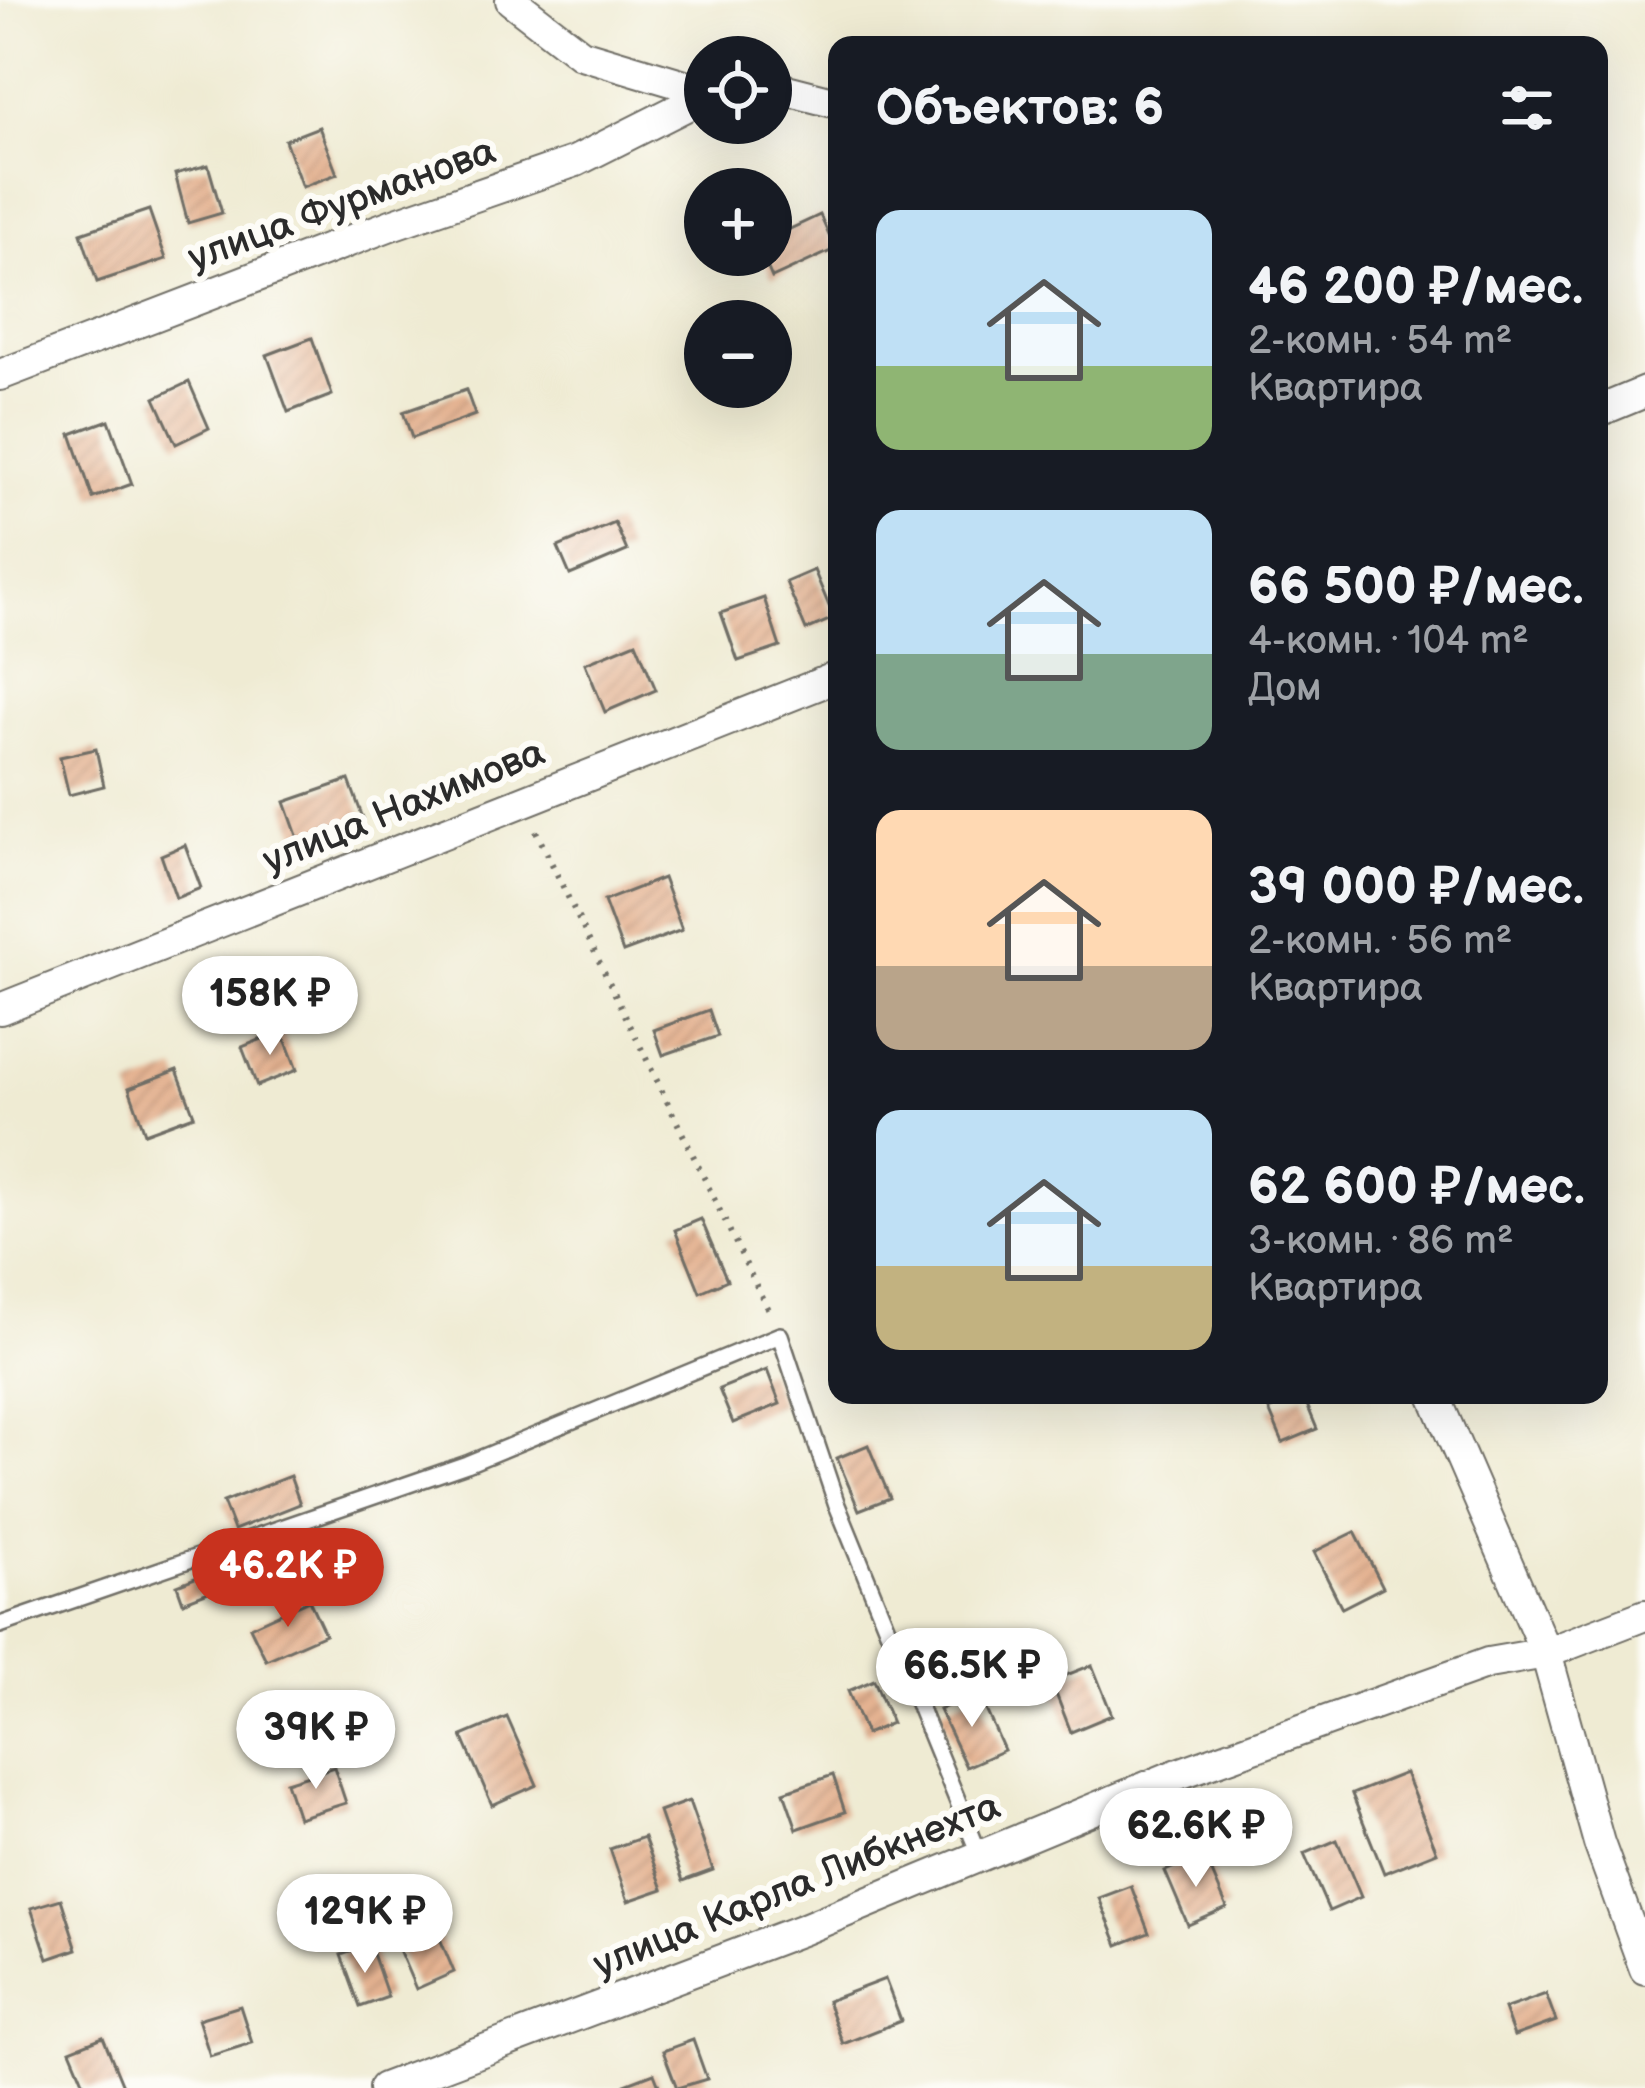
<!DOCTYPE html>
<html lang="ru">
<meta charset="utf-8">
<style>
:root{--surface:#171b24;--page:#20242c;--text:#f1f3f6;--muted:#9ea1a6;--accent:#c8321e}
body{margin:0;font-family:"Balsamiq Sans",sans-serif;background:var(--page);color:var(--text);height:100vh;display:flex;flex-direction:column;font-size:45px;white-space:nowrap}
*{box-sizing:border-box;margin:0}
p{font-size:39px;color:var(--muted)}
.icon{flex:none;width:66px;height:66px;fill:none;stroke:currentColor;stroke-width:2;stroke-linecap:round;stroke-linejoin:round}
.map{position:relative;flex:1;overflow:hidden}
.details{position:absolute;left:828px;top:36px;width:780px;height:1368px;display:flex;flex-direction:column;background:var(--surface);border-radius:24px;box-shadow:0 12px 48px #0002}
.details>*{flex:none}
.tools{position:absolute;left:684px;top:36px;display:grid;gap:24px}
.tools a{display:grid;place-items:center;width:108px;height:108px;border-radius:50%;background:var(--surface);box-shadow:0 12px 48px #0002;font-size:60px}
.price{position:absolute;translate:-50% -102px;padding:0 27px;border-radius:42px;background:#fff;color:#222;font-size:39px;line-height:78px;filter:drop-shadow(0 3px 6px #0008)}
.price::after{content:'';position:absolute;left:50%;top:72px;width:36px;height:27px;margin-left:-18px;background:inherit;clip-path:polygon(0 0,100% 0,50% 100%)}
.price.on{background:var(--accent);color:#fff}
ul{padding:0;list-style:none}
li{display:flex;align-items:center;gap:36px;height:300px;padding:0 48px}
li span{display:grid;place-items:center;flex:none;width:336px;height:240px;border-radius:24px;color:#555}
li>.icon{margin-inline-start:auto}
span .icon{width:144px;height:144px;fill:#fffc;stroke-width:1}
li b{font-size:51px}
h2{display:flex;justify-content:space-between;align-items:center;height:144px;padding:0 48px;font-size:51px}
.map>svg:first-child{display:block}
.building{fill:url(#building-hatch)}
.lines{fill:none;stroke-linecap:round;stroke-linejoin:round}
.lane-casing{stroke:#706e66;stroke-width:20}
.street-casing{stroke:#706e66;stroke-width:34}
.path{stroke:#706e66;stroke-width:6;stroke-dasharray:3 9;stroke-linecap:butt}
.lane{stroke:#fff;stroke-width:15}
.street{stroke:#fff;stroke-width:30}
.labels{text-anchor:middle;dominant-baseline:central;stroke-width:12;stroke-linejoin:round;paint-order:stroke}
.street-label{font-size:39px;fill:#2b2b2b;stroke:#fdfcf7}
</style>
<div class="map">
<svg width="1645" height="2088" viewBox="0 0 1645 2088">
<defs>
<pattern id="building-hatch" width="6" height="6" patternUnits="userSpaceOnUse" patternTransform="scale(3)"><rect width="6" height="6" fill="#e4b291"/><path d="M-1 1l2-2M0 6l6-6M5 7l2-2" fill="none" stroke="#c4997d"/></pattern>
</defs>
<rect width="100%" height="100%" fill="#fdfcf7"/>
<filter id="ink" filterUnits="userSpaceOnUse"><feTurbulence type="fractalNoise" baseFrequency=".00833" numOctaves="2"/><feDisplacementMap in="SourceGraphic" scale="24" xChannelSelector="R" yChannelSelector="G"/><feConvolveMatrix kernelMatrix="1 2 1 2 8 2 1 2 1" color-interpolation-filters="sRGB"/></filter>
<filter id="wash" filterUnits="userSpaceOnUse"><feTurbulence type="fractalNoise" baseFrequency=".004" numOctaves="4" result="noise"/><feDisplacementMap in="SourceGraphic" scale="48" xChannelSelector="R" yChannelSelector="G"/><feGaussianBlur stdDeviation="2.7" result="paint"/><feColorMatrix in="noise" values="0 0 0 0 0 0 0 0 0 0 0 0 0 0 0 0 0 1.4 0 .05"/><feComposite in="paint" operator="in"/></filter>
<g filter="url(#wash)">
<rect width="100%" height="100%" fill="#efebd3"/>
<g id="blocks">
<g class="building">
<polygon points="319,127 337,174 302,187 285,140"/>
<polygon points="208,165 222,213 188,223 175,174"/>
<polygon points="149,210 166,259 97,282 81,233"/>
<polygon points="820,215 835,249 772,278 762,255 771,255 771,238"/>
<polygon points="312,338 332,395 288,412 267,355"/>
<polygon points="189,382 209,428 176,444 155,398"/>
<polygon points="466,390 475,415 412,438 403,412"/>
<polygon points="109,420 132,484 93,498 71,434"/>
<polygon points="615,523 627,551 570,575 558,547"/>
<polygon points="814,570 834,618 806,630 786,582"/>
<polygon points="764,598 780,647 738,661 721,613"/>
<polygon points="636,642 656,690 605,712 585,663"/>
<polygon points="96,749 104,786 69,795 60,757"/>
<polygon points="349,780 363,818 299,841 285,802"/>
<polygon points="185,845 201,888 176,898 161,855"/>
<polygon points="663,878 682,930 623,952 604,901"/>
<polygon points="709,1010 718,1036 663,1055 654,1030"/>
<polygon points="282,1031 297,1070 257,1086 242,1047"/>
<polygon points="177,1070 194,1115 145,1133 129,1088"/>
<polygon points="701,1219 727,1280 700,1292 675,1230"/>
<polygon points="767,1370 780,1404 733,1423 719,1389"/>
<polygon points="1303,1395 1317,1429 1283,1443 1269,1410"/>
<polygon points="868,1445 890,1498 859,1510 837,1458"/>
<polygon points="290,1476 300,1504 234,1530 223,1502"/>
<polygon points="1355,1532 1383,1587 1342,1608 1314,1552"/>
<polygon points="218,1569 224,1586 183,1602 177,1585"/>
<polygon points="309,1600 325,1634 266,1660 250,1627"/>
<polygon points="1092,1665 1112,1715 1071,1732 1051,1681"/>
<polygon points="874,1680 892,1723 866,1734 848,1691"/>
<polygon points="978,1692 1004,1750 966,1767 939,1710"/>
<polygon points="507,1717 537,1785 492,1805 462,1736"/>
<polygon points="334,1767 346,1803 298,1818 286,1782"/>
<polygon points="1405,1773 1437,1852 1384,1873 1352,1794"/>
<polygon points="833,1775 845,1812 797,1829 784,1792"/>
<polygon points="689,1801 713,1870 683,1881 659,1812"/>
<polygon points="644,1837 663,1889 628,1901 610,1849"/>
<polygon points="1337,1840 1361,1897 1329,1911 1304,1854"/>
<polygon points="1204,1854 1227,1908 1188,1925 1165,1871"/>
<polygon points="1131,1886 1149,1933 1118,1945 1099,1898"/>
<polygon points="61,1899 77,1949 48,1959 31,1908"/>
<polygon points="430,1915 454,1972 416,1989 391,1931"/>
<polygon points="370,1945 388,1997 360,2007 341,1955"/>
<polygon points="885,1979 901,2021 843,2044 827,2001"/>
<polygon points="1546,1994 1556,2021 1514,2036 1504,2009"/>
<polygon points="240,2006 252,2043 210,2056 198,2019"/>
<polygon points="103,2037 124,2088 86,2088 70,2050"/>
<polygon points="693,2040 707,2079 677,2088 663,2051"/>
<polygon points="654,2073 660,2088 627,2088 625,2084"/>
</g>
</g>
</g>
<g filter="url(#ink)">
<use href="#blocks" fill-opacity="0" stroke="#706e66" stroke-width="3"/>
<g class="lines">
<defs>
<polyline id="lane" points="0,1625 467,1464 780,1335 837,1505 980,1856"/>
<g id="street">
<polyline points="511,0 581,54 705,91"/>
<polyline points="771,86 837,103"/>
<polyline points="0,375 391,225 576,161 705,96"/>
<polyline points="1599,411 1645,392"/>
<polyline points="0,1009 837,677"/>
<polyline points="1434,1395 1546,1653 1599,1843 1645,1969"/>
<polyline points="384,2088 804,1929 1173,1776 1488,1663 1546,1653 1645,1615"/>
</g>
</defs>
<use href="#lane" class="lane-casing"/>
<use href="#street" class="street-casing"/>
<polyline class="path" points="536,831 771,1316"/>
<use href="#lane" class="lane"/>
<use href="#street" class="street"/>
</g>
</g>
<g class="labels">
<g class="street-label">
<text transform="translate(342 205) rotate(-20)">улица Фурманова</text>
<text transform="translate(404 807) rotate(-22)">улица Нахимова</text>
<text transform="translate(797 1886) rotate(-22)">улица Карла Либкнехта</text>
</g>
</g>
</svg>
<div class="tools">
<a><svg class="icon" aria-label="locate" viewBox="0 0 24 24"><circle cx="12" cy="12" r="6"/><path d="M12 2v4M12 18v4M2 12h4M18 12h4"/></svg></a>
<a>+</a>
<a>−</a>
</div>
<b class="price" style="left:270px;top:1058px">158K ₽</b>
<b class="price on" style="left:288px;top:1630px">46.2K ₽</b>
<b class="price" style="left:972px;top:1730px">66.5K ₽</b>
<b class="price" style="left:316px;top:1792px">39K ₽</b>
<b class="price" style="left:1196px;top:1890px">62.6K ₽</b>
<b class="price" style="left:365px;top:1976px">129K ₽</b>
<section class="details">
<h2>Объектов: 6<svg class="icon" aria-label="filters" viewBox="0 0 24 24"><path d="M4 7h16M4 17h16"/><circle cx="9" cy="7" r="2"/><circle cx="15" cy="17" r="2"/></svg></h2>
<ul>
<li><span style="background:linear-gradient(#bfe0f5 65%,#8fb573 0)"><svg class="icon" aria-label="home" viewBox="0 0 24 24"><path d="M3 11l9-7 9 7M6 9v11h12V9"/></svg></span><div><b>46 200 ₽/мес.</b><p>2-комн. · 54 m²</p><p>Квартира</p></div></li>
<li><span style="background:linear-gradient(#bfe0f5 60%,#7fa58c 0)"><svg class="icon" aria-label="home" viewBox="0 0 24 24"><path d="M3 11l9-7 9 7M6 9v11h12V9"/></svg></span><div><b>66 500 ₽/мес.</b><p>4-комн. · 104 m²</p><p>Дом</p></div></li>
<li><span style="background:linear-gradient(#ffd9b3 65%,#b9a48a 0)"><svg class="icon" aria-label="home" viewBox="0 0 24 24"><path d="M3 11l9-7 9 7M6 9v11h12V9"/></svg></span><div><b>39 000 ₽/мес.</b><p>2-комн. · 56 m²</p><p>Квартира</p></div></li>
<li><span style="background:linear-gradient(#bfe0f5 65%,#c2b280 0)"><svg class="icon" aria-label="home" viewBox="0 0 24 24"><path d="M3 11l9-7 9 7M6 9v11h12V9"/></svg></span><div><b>62 600 ₽/мес.</b><p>3-комн. · 86 m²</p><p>Квартира</p></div></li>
</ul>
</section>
</div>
